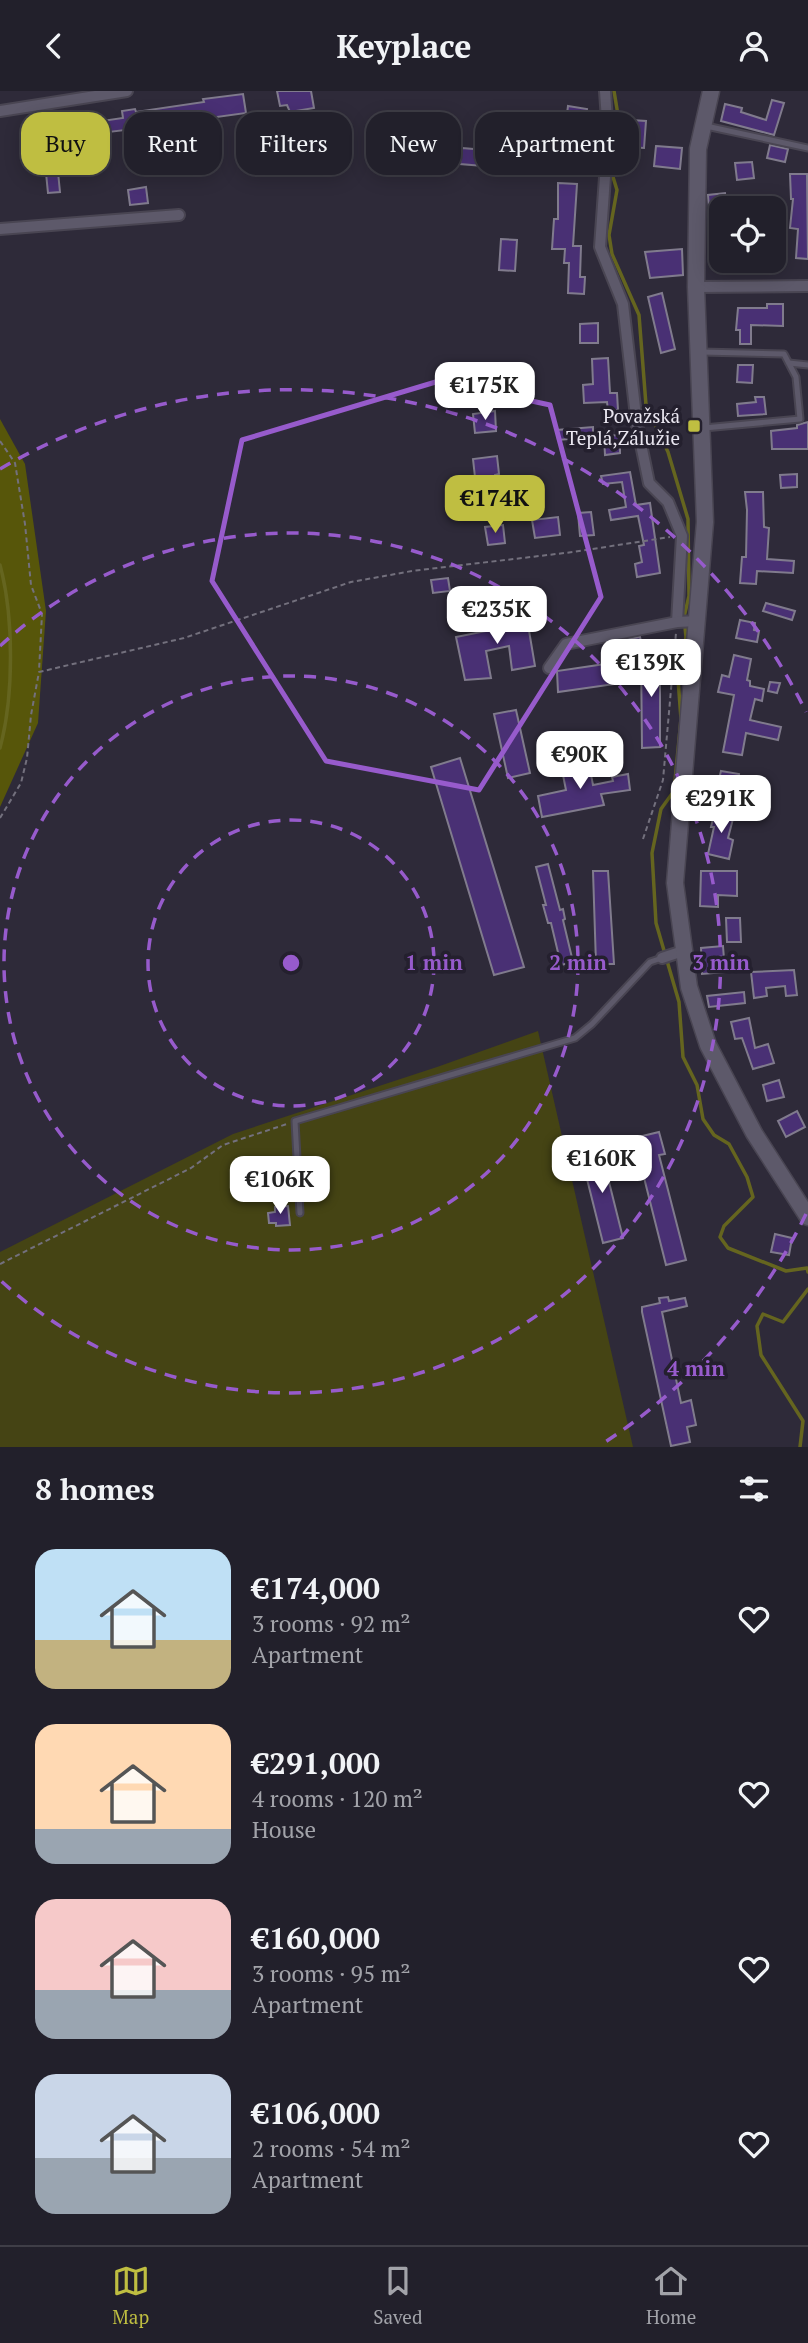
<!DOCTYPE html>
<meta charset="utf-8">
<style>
:root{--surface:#22202b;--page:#2a2833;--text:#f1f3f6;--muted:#a2a3a9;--line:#3f3e47;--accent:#bfbe41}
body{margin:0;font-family:"PT Serif",serif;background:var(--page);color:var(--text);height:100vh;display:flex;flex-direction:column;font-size:26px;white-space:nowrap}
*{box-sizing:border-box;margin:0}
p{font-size:23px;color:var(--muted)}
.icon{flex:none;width:38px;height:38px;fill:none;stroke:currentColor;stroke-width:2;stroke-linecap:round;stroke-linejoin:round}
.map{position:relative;height:1356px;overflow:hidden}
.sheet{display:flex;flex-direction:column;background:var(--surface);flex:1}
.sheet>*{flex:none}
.banner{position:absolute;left:21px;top:21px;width:766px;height:63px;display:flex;gap:14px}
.fabs{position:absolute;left:709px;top:105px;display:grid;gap:14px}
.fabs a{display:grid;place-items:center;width:77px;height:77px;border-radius:14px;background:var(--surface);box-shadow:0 4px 18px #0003,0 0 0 2px var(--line);font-size:35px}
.price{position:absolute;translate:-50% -60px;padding:0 16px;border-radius:14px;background:#fff;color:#222;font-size:23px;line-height:46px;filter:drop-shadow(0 2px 4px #0008)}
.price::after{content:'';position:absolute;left:50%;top:42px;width:21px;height:16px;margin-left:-10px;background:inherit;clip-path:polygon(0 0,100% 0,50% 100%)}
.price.active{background:var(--accent);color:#111}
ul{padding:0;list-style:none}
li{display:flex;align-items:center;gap:21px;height:175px;padding:0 35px}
li span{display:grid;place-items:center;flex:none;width:196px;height:140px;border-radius:21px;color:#555}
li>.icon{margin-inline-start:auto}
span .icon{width:84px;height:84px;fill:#fffc;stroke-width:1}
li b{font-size:30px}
h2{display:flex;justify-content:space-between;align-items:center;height:84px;padding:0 35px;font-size:30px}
.chip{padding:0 24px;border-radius:21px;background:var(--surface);box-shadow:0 4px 18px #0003,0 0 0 2px var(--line);font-size:24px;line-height:63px}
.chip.active{background:var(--accent);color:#111}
header{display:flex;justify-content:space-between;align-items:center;height:91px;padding:0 35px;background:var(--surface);font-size:32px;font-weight:700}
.tab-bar{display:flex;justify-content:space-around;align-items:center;height:98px;border-top:2px solid var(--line);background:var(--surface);font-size:19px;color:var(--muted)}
.tab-bar a{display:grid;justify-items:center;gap:4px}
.tab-bar .active{color:var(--accent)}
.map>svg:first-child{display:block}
.green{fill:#454414}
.forest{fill:#57560a}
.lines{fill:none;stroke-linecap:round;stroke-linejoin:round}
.stream{stroke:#65651f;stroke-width:3.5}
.building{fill:#493074;stroke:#807b8d;stroke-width:2}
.lane-casing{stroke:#494552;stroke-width:9}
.street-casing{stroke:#494552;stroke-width:14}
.secondary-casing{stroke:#494552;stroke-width:19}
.path{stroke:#73707d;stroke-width:2;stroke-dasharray:5 3.5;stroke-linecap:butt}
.lane{stroke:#5d596a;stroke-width:5}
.street{stroke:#5d596a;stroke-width:10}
.secondary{stroke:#5d596a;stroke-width:16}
.marked{fill:none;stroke:#975bcc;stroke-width:5;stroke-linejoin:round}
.ring{fill:none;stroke:#975bcc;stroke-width:3.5;stroke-dasharray:12 9}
.poi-dot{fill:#bfbe41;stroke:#24202e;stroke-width:2.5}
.labels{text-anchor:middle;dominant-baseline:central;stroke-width:7;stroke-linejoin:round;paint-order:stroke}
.poi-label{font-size:19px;fill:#eae7f1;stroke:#24202e;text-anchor:end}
.centre{fill:#975bcc;stroke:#24202e;stroke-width:3.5}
.ring-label{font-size:21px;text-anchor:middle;font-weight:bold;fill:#975bcc;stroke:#24202e;stroke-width:7;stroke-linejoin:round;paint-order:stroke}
</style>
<header><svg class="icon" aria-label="back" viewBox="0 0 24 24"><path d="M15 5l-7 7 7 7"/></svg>Keyplace<svg class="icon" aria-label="person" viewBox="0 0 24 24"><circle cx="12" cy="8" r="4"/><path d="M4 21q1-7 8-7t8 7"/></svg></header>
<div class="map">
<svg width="808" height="1356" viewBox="0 0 808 1356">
<rect width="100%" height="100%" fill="#2e2a39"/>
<polygon class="green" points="538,940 633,1356 0,1356 0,1161 233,1043 437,976"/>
<polygon class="forest" points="0,328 25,373 46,520 38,632 0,716"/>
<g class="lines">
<g class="stream">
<polyline points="614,0 619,30 613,86 617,99 609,144 612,163 639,224 646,314 668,361 688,428 689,505 684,526 686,546 678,588 681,628 674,700 661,718 652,762 656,832 679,911 683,966 697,994 703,1028 714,1044 729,1053 747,1086 753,1106 724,1135 720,1146 728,1157 786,1180 807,1177 808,1181"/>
<path d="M0,474C14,526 14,605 0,657"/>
<polyline points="800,1356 803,1330 761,1264 757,1235 763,1223 783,1231 808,1198"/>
</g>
</g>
<g class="building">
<polygon points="277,0 311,0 314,17 290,21 287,14 280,15"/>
<polygon points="243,3 246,22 209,27 214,58 194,62 190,31 108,41 110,51 49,61 42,64 27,65 24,44 31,43 30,36 47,34 48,38 123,27 122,20 135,18 136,21 204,11 203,8"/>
<polygon points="772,9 784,12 774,44 721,30 725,13 742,17 741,21 766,29"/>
<polygon points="568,15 587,18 582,64 593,66 591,77 531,68 530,82 518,80 519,67 508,66 508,57 562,62"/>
<polygon points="631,29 646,30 644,57 629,56 629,37 631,37"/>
<polygon points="770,54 788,58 785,71 767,67"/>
<polygon points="656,55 682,57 680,78 654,75"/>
<polygon points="462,57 485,59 483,75 460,73"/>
<polygon points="752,71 754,87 737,89 735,72"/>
<polygon points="58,81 60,101 48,102 46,82"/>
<polygon points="790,83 807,83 808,168 796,167 798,138 790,137 793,108 791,108"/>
<polygon points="558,92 577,93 573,155 581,155 580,186 585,186 584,203 568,202 569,172 564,172 565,158 552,158 554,128 558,128"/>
<polygon points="146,96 148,112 130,114 128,99"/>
<polygon points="725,102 726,117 721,117 721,143 711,144 708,104"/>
<polygon points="501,148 517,149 515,180 499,179"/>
<polygon points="682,158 683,184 650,187 645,161"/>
<polygon points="662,202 675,258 661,262 648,206"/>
<polygon points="767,213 783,213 783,235 751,234 751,253 740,253 740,239 736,239 738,217 767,217"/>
<polygon points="598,232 598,252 580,252 580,233"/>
<polygon points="608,267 610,302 617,302 618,319 608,320 607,311 584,312 583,294 593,293 592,268"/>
<polygon points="738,274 753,274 752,292 737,291"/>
<polygon points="755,306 764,306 766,323 738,325 737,313 756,311"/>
<polygon points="495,320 496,340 475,342 473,323"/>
<polygon points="808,331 808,358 772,358 771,340 797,337 797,334"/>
<polygon points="593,336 593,346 558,349 557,339"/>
<polygon points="620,344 620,362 605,364 604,345"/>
<polygon points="497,365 499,383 495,384 495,392 484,394 483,385 475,386 473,368"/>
<polygon points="630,381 636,414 650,412 660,482 637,486 635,473 642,471 639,455 644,454 638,425 611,429 609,419 626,416 622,391 603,393 601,385"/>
<polygon points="797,383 797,396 781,397 780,384"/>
<polygon points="745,401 763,401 764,436 769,437 767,468 794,470 793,482 757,480 756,493 740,492 742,466 746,466 747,419"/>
<polygon points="591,421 594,444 580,445 578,422"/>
<polygon points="558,426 560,444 535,447 532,429"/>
<polygon points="503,434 505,452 488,454 485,436"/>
<polygon points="448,487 450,500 433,502 431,489"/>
<polygon points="766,512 795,520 792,529 763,520"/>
<polygon points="525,516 535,575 512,579 509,555 486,560 491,587 465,589 456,546 506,536 503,520"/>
<polygon points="740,529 755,532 754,539 759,540 757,551 736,547"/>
<polygon points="640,546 643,559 622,563 619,550"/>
<polygon points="660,560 660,656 642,657 641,561"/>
<polygon points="734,564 751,568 747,589 750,590 750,595 764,598 762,610 755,608 750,629 781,636 778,649 746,642 742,664 723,661 734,604 718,601 722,584 729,586"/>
<polygon points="619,571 622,592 558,601 557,580"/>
<polygon points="770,591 780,592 777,602 768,600"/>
<polygon points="516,619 530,682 508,687 494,623"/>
<polygon points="460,667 524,876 494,884 431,676"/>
<polygon points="588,669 593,694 613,690 612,686 628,683 630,699 601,703 604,714 542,726 538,705 566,699 561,674"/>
<polygon points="721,680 739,683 738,690 748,692 746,701 717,696"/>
<polygon points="715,720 734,724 728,747 733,749 729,768 708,763 714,736 711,736"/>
<polygon points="548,773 560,819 563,818 565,828 563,829 573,871 561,874 551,832 548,832 543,814 546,814 536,776"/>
<polygon points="593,780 608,780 614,873 596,873"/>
<polygon points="701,780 737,780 737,805 718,804 718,816 700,815"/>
<polygon points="726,827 740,827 741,851 727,851"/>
<polygon points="723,855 725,881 702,883 701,857"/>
<polygon points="794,879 797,904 786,905 785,895 766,897 767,905 754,907 751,881"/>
<polygon points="744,901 745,912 709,916 707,905"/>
<polygon points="749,927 755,957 768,953 774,972 753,978 742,947 735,948 731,931"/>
<polygon points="779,989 784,1006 767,1010 763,994"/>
<polygon points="797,1020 805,1036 786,1046 778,1030"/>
<polygon points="659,1041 665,1063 659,1064 686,1169 666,1174 634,1047"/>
<polygon points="600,1055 623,1147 603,1152 580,1060"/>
<polygon points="288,1115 290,1134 276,1135 276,1132 269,1132 268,1122 275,1121 275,1116"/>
<polygon points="775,1143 792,1147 789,1164 771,1161"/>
<polygon points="668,1206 669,1210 685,1207 687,1215 662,1221 681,1312 691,1309 696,1334 687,1336 690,1351 671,1355 642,1221 642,1216 660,1212 659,1207"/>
</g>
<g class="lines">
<defs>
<g id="lane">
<polyline points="706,35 808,57"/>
<polyline points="702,261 784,263 796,286 800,328 704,337"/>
<polyline points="789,272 808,274"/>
<polyline points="300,1122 295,1030 575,947 592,933 650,871 662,867"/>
</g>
<g id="street">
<polyline points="605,0 608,44 600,156 623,213 637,334 649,392 668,411 682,445 677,531"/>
<polyline points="0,20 127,0"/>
<polyline points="0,138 179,124"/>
<polyline points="696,196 808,195"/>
<polyline points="549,577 566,553 677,531 698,530"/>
<polyline points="662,867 683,860"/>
</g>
<polyline id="secondary" points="711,0 698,58 696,196 705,431 675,792 689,896 708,954 754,1042 808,1126"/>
</defs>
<use href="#lane" class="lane-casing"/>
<use href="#street" class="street-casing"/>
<use href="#secondary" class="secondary-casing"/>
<g class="path">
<polyline points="0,350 15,372 25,433 31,494 42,523 39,580"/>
<polyline points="0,727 21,692 27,667 31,624 39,581 184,547 351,491 412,480 573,461 670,446"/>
<polyline points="643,748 663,689 676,542"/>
<polyline points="0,1173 191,1077 223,1054 287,1033"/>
</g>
<use href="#lane" class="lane"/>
<use href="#street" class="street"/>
<use href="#secondary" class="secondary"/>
</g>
<path class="marked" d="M439,290L550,314L601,506L479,699L326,670L212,490L242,349Z"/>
<g class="ring">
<circle cx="291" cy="872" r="143"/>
<circle cx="291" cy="872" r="287"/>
<path d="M0 555A430 430 0 1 1 0 1189"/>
<path d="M806 1123A573 573 0 0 1 599 1355M0 378A573 573 0 0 1 806 621"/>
</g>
<rect class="poi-dot" x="687" y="328" width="14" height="14" rx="3.5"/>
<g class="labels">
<g class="poi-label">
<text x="680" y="324">Považská<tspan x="680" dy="22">Teplá,Zálužie</tspan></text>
</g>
</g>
<circle cx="291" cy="872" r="10" class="centre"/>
<g class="ring-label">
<text x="434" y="879">1 min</text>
<text x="578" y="879">2 min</text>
<text x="721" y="879">3 min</text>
<text x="696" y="1285">4 min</text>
</g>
</svg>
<div class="fabs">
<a><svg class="icon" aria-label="locate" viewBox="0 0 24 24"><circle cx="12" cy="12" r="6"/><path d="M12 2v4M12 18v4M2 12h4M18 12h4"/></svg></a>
</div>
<b class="price" style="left:485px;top:331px">€175K</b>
<b class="price active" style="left:495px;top:444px">€174K</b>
<b class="price" style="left:497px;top:555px">€235K</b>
<b class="price" style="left:651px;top:608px">€139K</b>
<b class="price" style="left:580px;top:700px">€90K</b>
<b class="price" style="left:721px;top:744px">€291K</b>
<b class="price" style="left:602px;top:1104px">€160K</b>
<b class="price" style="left:280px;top:1125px">€106K</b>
<div class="banner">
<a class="chip active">Buy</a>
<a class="chip">Rent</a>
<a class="chip">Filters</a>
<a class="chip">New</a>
<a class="chip">Apartment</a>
</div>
</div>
<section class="sheet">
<h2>8 homes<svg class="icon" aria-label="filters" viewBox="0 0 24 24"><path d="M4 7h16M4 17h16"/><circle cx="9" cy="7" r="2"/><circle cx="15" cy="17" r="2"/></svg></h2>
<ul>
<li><span style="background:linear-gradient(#bfe0f5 65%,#c2b280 0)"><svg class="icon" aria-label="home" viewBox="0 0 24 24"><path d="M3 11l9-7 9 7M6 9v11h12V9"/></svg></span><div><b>€174,000</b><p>3 rooms · 92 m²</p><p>Apartment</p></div><svg class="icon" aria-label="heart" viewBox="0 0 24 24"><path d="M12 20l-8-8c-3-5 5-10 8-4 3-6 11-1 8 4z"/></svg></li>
<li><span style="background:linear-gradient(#ffd9b3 75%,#9aa5b1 0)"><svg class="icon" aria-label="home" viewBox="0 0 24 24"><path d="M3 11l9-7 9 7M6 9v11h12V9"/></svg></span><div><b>€291,000</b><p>4 rooms · 120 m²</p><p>House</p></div><svg class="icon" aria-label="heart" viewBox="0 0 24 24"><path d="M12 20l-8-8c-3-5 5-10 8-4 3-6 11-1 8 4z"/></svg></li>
<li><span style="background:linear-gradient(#f6c9c9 65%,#9aa5b1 0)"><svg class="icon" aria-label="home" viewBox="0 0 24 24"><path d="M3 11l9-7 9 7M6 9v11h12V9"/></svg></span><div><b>€160,000</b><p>3 rooms · 95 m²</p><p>Apartment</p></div><svg class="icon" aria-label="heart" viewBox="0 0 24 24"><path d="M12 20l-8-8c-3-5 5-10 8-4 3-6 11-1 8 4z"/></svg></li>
<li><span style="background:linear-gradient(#c9d6e8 60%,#9aa5b1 0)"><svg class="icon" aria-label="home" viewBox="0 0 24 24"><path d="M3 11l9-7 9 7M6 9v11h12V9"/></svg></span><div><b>€106,000</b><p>2 rooms · 54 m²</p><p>Apartment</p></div><svg class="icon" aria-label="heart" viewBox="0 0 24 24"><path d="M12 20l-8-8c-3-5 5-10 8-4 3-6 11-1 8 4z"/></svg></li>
</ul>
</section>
<nav class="tab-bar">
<a class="active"><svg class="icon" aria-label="map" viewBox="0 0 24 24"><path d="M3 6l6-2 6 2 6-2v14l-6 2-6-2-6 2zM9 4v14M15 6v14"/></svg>Map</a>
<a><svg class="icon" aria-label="saved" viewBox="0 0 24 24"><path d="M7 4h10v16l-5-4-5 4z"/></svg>Saved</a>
<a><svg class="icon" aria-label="home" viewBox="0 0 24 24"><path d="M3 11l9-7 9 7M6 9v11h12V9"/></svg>Home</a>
</nav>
